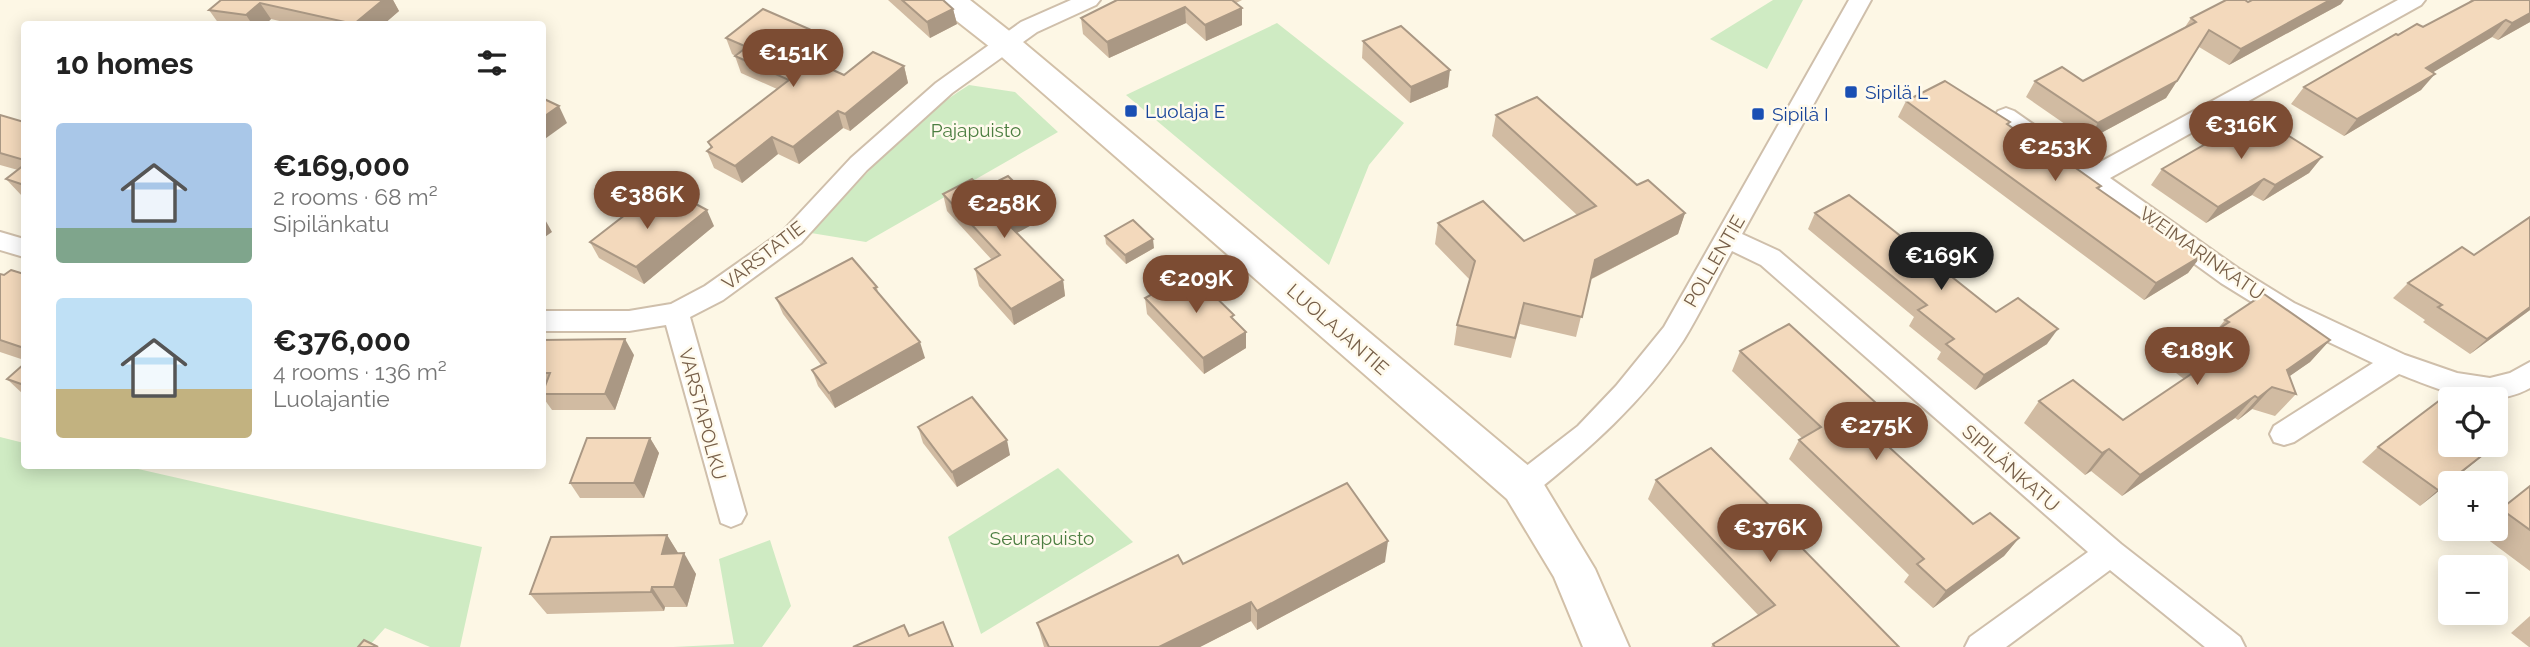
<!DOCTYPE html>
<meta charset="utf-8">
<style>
:root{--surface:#fff;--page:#f2f2f2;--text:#222;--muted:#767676;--accent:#7c4c33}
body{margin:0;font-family:Raleway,sans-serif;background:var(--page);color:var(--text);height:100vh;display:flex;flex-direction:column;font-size:26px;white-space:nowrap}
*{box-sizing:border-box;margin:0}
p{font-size:23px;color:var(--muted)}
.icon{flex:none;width:38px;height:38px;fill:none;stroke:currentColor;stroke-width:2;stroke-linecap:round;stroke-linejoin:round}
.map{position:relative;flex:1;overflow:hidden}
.side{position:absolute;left:21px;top:21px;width:525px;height:448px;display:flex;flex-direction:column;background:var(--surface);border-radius:7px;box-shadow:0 4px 18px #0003}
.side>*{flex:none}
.buttons{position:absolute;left:2438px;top:387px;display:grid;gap:14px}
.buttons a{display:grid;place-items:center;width:70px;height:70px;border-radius:7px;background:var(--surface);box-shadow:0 4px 18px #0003;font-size:35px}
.price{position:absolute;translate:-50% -60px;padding:0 16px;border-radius:24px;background:var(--accent);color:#fff;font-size:23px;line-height:46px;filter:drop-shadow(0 2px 4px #0008)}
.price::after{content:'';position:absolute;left:50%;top:42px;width:21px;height:16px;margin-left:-10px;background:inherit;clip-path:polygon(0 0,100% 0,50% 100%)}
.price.current{background:#222;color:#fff}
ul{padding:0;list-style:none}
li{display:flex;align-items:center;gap:21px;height:175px;padding:0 35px}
li span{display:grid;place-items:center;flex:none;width:196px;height:140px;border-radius:7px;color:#555}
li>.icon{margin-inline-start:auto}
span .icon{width:84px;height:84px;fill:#fffc;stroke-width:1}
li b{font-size:30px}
h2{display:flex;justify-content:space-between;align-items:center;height:84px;padding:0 35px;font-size:30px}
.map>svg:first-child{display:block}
.green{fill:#cfebc3}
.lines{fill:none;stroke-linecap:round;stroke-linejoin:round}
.minor-casing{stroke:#cfbfab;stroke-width:4}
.secondary-casing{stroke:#d2c0a8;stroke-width:4}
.minor{fill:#fff;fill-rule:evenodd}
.secondary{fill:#fff;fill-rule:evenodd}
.wall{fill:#d1bba2}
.shaded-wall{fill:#aa9884}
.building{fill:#f3d9bc;stroke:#aa9884;stroke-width:2}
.transit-dot{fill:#1a4fb4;stroke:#fffaec;stroke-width:2.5}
.labels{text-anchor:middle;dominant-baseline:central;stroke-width:5;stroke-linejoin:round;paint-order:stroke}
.transit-label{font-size:19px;fill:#164399;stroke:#fffaec;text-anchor:start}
.park-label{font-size:19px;fill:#4c7e41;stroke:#fffaec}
.street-label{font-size:19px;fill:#775f49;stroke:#fffaec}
</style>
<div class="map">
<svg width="2530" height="647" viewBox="0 0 2530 647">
<rect width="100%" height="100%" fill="#fdf7e5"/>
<g class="green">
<polygon points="1773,0 1803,0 1767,69 1710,39"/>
<polygon points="1277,23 1404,123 1369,165 1329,265 1126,95"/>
<path d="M969,85L1015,92L1058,132L866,242L811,233C860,182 908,122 969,85Z"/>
<polygon points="0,437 24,443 24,466 125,466 482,547 460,647 430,647 385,628 368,647 0,647"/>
<polygon points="1058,468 1133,542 981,634 948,537"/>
<polygon points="770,540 791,606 762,647 673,647 734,644 719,559"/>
</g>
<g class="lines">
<defs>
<g id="minor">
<polygon points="1071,0 1100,0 1096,5 1037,32 952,93 867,170 801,243 723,300 690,317 746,514 741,523 731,527 721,523 666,325 629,331 542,331 542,311 629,311 671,304 705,286 783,231 851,158 936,83 1021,22"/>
<path d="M1849,0H1871L1742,234L1779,251L2121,544L2240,637L2245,647H2205L2110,570L2006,647H1965L1970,637L2088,552L1761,265L1732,251C1716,280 1701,312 1683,341C1642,403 1589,449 1532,495L1522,498L1512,495L1508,486L1512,477L1578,426L1616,386L1664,327Z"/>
<path d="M2398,0H2425L2421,5L2110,178L2239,269L2294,303L2405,355L2457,373L2490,378L2510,373L2530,362V388C2486,412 2441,390 2399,374L2294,442L2284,445L2274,442L2270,434L2274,426L2373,363L2276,317L2221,283L1998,121L1995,116L1998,111L2006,108L2014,111L2093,166Z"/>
<polygon points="0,232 24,239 24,257 0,250"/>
</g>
<polygon id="secondary" points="935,0 970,0 1017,37 1537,473 1595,569 1629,647 1583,647 1554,577 1507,499 995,51 939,7"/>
</defs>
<use href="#minor" class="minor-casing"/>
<use href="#secondary" class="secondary-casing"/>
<use href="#minor" class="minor"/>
<use href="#secondary" class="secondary"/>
</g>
<g class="wall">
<polygon points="221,0 393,0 399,11 384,24 292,24 271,19 266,24 219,24 209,10"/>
<polygon points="888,0 943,0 953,9 957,24 930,38"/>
<polygon points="1117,0 1242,0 1236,3 1242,25 1206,41 1186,23 1109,58 1083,34 1081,18"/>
<polygon points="2471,0 2530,0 2530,22 2498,40 2492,37 2433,72 2421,90 2344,136 2291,104 2304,87 2398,35 2423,27 2468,3"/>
<polygon points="2248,2 2341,4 2229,65 2199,47 2166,98 2088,140 2026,97 2035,81 2083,81 2185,27 2191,18"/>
<polygon points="726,38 814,45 801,56 844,75 904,66 908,83 850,131 843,128 799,164 778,154 742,183 714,168 707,151 711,148 708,142 777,89 741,73 735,56 732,54"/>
<polygon points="1363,41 1448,87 1410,103 1362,58"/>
<polygon points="1906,101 2010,122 2008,125 2059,161 2101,186 2099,189 2156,229 2201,256 2188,273 2144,300 1898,117"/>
<polygon points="0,115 24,122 24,197 22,196 6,179 18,170 0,165"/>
<polygon points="1496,115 1637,185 1685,213 1678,234 1590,280 1576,337 1520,324 1511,358 1454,345 1457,325 1470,280 1435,244 1438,223 1524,241 1577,215 1492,136"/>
<polygon points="2322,157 2309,173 2263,201 2252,195 2206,223 2151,185 2162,169"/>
<polygon points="982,189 1039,221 1017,233 1063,280 1065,296 1014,325 979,286 975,269 992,260 947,211 943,194"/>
<polygon points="1815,213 1996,312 2047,344 1975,390 1937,359 1941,352 1909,326 1914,317 1808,229"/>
<polygon points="652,217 714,226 644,284 599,258 590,242"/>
<polygon points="1105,236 1154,248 1126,264 1106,244"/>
<polygon points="0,274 4,275 24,274 24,360 0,352"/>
<polygon points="2408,283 2530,310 2470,354 2423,322 2425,320 2393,298"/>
<polygon points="877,287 878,293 925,358 835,408 818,386 812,370 821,365 783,314 776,298"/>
<polygon points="1145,298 1234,320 1246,348 1204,374 1147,314"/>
<polygon points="2225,320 2330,340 2310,362 2289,376 2296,394 2275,416 2252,409 2238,420 2235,418 2122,496 2091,471 2085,475 2024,423 2039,401 2123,420 2184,379 2172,370 2190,348 2216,331"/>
<polygon points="542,340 634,355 615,410 552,410 542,396 544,389 542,389"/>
<polygon points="1740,351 1865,421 1863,423 1973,524 2019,538 2004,556 1933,608 1904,582 1909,575 1789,459 1799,440 1802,438 1732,371"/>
<polygon points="24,364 24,395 7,379"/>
<polygon points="918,427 1010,455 957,487 923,443"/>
<polygon points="650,438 659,453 644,498 580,498 570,483"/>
<polygon points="2503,439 2420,506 2362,462 2378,447"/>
<polygon points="1656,480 1797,543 1899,647 1711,647 1713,644 1759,616 1648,499"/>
<polygon points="2530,486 2530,571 2475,530 2477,528 2496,528 2496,513"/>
<polygon points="667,535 678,553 696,574 687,607 665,607 664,611 547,614 530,594"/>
<polygon points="1385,562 1257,630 1251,621 1200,647 1044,647 1037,623 1183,564"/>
<polygon points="2530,616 2530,647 2529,647 2511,633"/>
</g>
<g class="shaded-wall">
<polygon points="383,0 393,0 399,11 384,24 354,24"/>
<polygon points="2330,0 2344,0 2341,4 2229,65 2241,49"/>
<polygon points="260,3 271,19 266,24 252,24 246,15"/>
<polygon points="1185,7 1186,23 1109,58 1107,42"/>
<polygon points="1242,8 1242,25 1206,41 1205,25"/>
<polygon points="953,9 957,24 930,38 927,22"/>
<polygon points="2530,13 2530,22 2498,40 2512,23"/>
<polygon points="2506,20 2492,37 2412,85 2426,68"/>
<polygon points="809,29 814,45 790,64 784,48"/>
<polygon points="904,66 908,83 850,131 845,114"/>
<polygon points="1450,70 1448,87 1410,103 1411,87"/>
<polygon points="2435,74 2421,90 2344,136 2357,119"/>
<polygon points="2177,81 2166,98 2088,140 2098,123"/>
<polygon points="559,106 567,123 542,141 542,118"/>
<polygon points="838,111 843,128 799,164 793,147"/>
<polygon points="772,137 778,154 742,183 735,166"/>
<polygon points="2322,157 2309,173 2263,201 2275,185"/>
<polygon points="2264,179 2252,195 2206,223 2218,207"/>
<polygon points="1036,204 1039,221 1009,237 1005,221"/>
<polygon points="707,210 714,226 644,284 636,267"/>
<polygon points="1685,213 1678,234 1589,280 1595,260"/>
<polygon points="543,216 552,232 542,239"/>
<polygon points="1153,239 1154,248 1126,264 1125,255"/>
<polygon points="2201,256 2188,273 2144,300 2156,283"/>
<polygon points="1063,280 1065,296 1014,325 1011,309"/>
<polygon points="2530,307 2530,310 2470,354 2487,339"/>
<polygon points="2058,329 2047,344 1975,390 1984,375"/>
<polygon points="1246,332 1246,348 1204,374 1203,358"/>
<polygon points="625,339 634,355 615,410 605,394"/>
<polygon points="2330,340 2310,362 2274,387 2272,387 2252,409 2238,420 2258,398 2287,370"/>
<polygon points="920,342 925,358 835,408 829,393"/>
<polygon points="2255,396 2235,418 2122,496 2140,475"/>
<polygon points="1875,402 1865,421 1844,434 1854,415"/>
<polygon points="650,438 659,453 644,498 634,483"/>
<polygon points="2503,439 2485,454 2420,506 2438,490"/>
<polygon points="1007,440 1010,455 957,487 952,472"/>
<polygon points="2109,449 2091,471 2085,475 2102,453"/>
<polygon points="667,535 680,556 662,554"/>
<polygon points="2019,538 2004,556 1933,608 1946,591"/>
<polygon points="1388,541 1385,562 1257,630 1257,611"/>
<polygon points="684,553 696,574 687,607 674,587"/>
<polygon points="652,587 665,607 664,611 651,592"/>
<polygon points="1251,602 1251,621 1200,647 1159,647"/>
</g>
<g class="building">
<polygon points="221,0 383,0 354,24 260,3 246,15 209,10"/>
<polygon points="902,0 943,0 953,9 927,22"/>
<polygon points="1117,0 1232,0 1242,8 1205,25 1185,7 1107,42 1081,18"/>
<polygon points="2226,0 2245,0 2248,2 2252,0 2330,0 2241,49 2209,30 2177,81 2098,123 2035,81 2062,67 2083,81 2196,22 2191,18"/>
<polygon points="2474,0 2530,0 2530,13 2512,23 2506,20 2426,68 2435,74 2357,119 2304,87 2396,34 2398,35 2417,24 2423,27"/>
<polygon points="763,9 809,29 784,48 844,75 873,52 904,66 845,114 838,111 793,147 772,137 735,166 707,151 712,147 708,142 789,80 735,56 747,47 726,38"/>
<polygon points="1401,26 1450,70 1411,87 1363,41"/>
<polygon points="1945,81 2010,122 2007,124 2059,161 2063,159 2101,186 2097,188 2156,229 2159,227 2201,256 2156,283 1906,101"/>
<polygon points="1537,97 1637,185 1648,180 1685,213 1595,260 1582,317 1524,303 1515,338 1457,325 1475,261 1438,223 1483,201 1524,241 1596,206 1496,115"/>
<polygon points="542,98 559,106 542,118"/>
<polygon points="0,115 24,122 24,160 0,153"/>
<polygon points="2256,115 2322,157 2275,185 2264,179 2218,207 2162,169"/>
<polygon points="24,165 24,185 6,179"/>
<polygon points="1008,176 1036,204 1005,221 1063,280 1011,309 975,269 1000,255 943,194 972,179 982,189"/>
<polygon points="679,195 707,210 636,267 590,242 634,208 652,217"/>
<polygon points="1849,195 1996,312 2018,298 2058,329 1984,375 1946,344 1954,339 1918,310 1927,305 1815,213"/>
<polygon points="2530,217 2530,307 2487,339 2438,307 2442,305 2408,283 2462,247 2474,255"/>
<polygon points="1133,220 1153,239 1125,255 1105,236"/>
<polygon points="852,258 877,287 874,288 920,342 829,393 812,370 826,363 776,298"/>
<polygon points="11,270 24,274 24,348 0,340 0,274 4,275"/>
<polygon points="1191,273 1234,315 1231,317 1246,332 1203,358 1145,298"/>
<polygon points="2264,294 2330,340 2287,370 2296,394 2272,387 2258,398 2255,396 2140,475 2109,449 2102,453 2039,401 2073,380 2123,420 2209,362 2190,348 2229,322 2225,320"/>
<polygon points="1789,324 1875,402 1854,415 1973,524 1990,513 2019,538 1946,591 1917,564 1924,559 1799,440 1821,427 1740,351"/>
<polygon points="625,339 605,394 542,394 550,373 542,373 542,340"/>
<polygon points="24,364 24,385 7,379"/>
<polygon points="972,397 1007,440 952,472 918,427"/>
<polygon points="2444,397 2450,402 2450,444 2496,444 2496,433 2503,439 2438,490 2378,447"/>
<polygon points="587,438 650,438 634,483 570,483"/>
<polygon points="1711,448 1801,537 1795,541 1899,647 1715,647 1713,644 1775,605 1656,480"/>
<polygon points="1347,483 1388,541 1257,611 1251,602 1159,647 1049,647 1037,623 1178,555 1183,564"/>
<polygon points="2530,486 2530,530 2501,509"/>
<polygon points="667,535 662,554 684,553 674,587 652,587 651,592 530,594 551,537"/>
<polygon points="943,622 953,647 853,647 904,625 909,636"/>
<polygon points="364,640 378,647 358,647"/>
</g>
<g class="transit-dot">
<rect x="1844" y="85" width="14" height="14" rx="3.5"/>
<rect x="1124" y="104" width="14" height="14" rx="3.5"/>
<rect x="1751" y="107" width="14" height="14" rx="3.5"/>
</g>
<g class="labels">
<g class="transit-label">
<text x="1865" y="92">Sipilä L</text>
<text x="1145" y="111">Luolaja E</text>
<text x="1772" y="114">Sipilä I</text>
</g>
<g class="park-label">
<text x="976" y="130">Pajapuisto</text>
<text x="1042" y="538">Seurapuisto</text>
</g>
<g class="street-label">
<text transform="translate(2202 253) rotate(35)">WEIMARINKATU</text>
<text transform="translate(763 255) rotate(-38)">VARSTATIE</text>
<text transform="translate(1714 261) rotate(-60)">POLLENTIE</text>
<text transform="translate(1338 329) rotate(41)">LUOLAJANTIE</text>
<text transform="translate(703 414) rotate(75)">VARSTAPOLKU</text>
<text transform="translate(2011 468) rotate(41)">SIPILÄNKATU</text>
</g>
</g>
</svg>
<div class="buttons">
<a><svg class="icon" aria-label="locate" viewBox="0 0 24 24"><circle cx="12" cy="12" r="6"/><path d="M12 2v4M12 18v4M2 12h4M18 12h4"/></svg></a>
<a>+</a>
<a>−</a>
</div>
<b class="price" style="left:793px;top:89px">€151K</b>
<b class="price" style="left:2241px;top:161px">€316K</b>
<b class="price" style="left:2055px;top:183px">€253K</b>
<b class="price" style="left:647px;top:231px">€386K</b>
<b class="price" style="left:1004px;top:240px">€258K</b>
<b class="price current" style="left:1941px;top:292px">€169K</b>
<b class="price" style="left:1196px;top:315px">€209K</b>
<b class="price" style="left:2197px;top:387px">€189K</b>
<b class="price" style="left:1876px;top:462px">€275K</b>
<b class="price" style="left:1770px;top:564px">€376K</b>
<section class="side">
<h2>10 homes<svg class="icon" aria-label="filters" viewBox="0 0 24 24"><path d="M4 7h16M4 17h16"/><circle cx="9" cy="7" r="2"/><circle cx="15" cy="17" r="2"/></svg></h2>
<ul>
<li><span style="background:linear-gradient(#a9c7e8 75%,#7fa58c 0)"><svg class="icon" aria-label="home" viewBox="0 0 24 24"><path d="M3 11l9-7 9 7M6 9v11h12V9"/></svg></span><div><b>€169,000</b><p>2 rooms · 68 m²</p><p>Sipilänkatu</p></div></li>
<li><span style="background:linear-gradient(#bfe0f5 65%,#c2b280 0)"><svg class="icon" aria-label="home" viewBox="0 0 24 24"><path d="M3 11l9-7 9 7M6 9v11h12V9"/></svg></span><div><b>€376,000</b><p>4 rooms · 136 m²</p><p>Luolajantie</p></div></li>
</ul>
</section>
</div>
